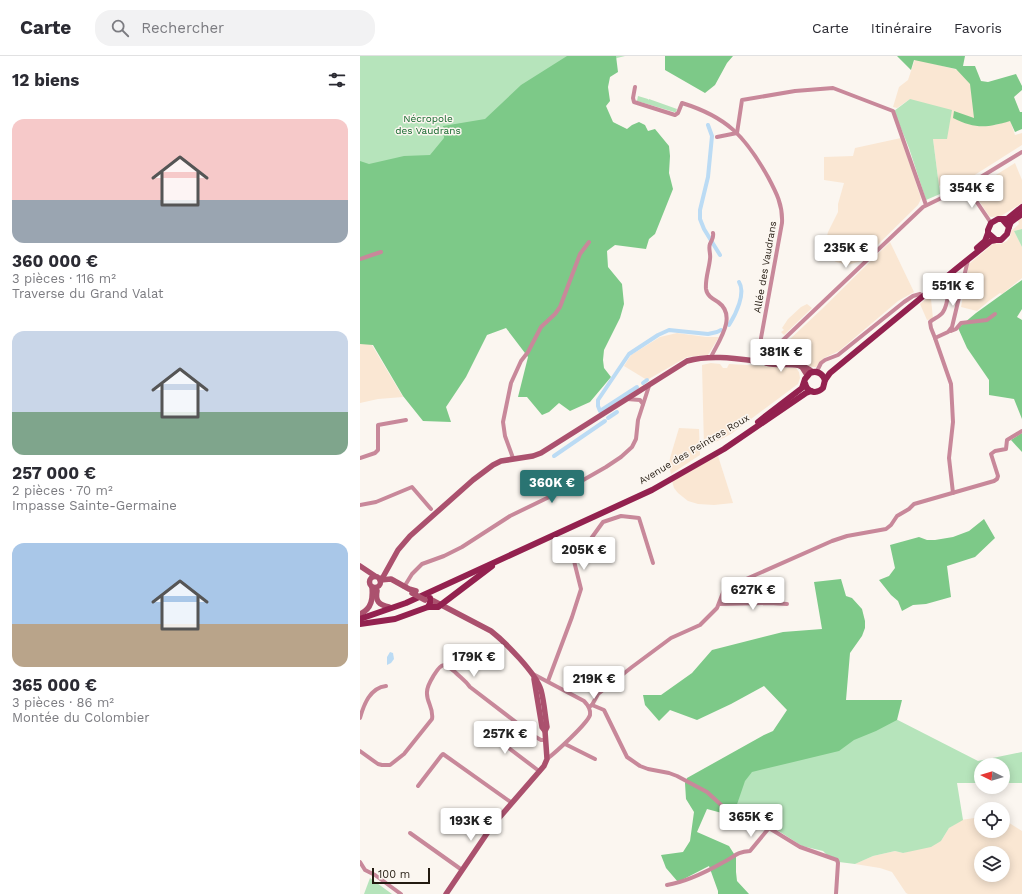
<!DOCTYPE html>
<html lang="fr">
<meta charset="utf-8">
<style>
:root{--surface:#fff;--page:#f2f2f3;--text:#2b2b33;--muted:#7c7c81;--line:#e1e1e2;--accent:#2a7472}
body{margin:0;font-family:"Work Sans",sans-serif;background:var(--page);color:var(--text);height:100vh;display:flex;flex-direction:column;font-size:15px;white-space:nowrap}
*{box-sizing:border-box;margin:0}
p{font-size:13px;color:var(--muted)}
.icon{flex:none;width:22px;height:22px;fill:none;stroke:currentColor;stroke-width:2;stroke-linecap:round;stroke-linejoin:round}
.map{position:relative;flex:1;overflow:hidden}
.details{display:flex;flex-direction:column;background:var(--surface);width:360px}
.details>*{flex:none}
.needle{width:26px;rotate:275deg}
.controls{position:absolute;left:614px;top:702px;display:grid;gap:8px}
.controls a{display:grid;place-items:center;width:36px;height:36px;border-radius:50%;background:var(--surface);box-shadow:0 2px 10px #0003;font-size:20px}
.scale{position:absolute;left:12px;bottom:10px;width:58px;box-sizing:border-box;padding-left:4px;border:2px solid #231a10;border-top:0;font-size:11px;line-height:14px;white-space:nowrap;color:#231a10;-webkit-text-stroke:3px #fbf6f0;paint-order:stroke}
.price{position:absolute;translate:-50% -34px;padding:0 9px;border-radius:4px;background:#fff;color:#222;font-size:13px;line-height:26px;filter:drop-shadow(0 1px 2px #0008)}
.price::after{content:'';position:absolute;left:50%;top:24px;width:12px;height:9px;margin-left:-6px;background:inherit;clip-path:polygon(0 0,100% 0,50% 100%)}
.price.on{background:var(--accent);color:#fff}
ul{padding:0;list-style:none}
li{display:grid;align-content:center;gap:8px;height:212px;padding:0 12px}
li span{display:grid;place-items:center;height:124px;border-radius:12px;color:#555}
li>.icon{margin-inline-start:auto}
span .icon{width:72px;height:72px;fill:#fffc;stroke-width:1}
li b{font-size:17px}
h2{display:flex;justify-content:space-between;align-items:center;height:48px;padding:0 12px;font-size:17px}
header{display:flex;align-items:center;gap:24px;box-sizing:border-box;height:56px;padding:0 20px;background:var(--surface);border-bottom:1px solid var(--line)}
header strong{font-size:19px}
nav{display:flex;gap:22px;margin-inline-start:auto;font-size:14px}
.search{width:280px;height:36px;background:var(--page);display:flex;align-items:center;gap:10px;box-sizing:border-box;padding:0 14px;border-radius:16px;color:var(--muted);font-size:15px}
main{display:flex;flex:1;min-height:0}
.map>svg:first-child{display:block}
.built{fill:#fae7d3;fill-rule:evenodd}
.green{fill:#b6e4bb}
.forest{fill:#7dc988}
.water{fill:#bbdbf4}
.lines{fill:none;stroke-linecap:round;stroke-linejoin:round}
.canal{stroke:#bbdbf4;stroke-width:4}
.street{stroke:#c8889a;stroke-width:4}
.secondary{stroke:#ab516e;stroke-width:5.5}
.primary{stroke:#93214f;stroke-width:6}
.secondary-bridge{stroke:#ab516e;stroke-width:5.5}
.labels{text-anchor:middle;dominant-baseline:central;stroke-width:3;stroke-linejoin:round;paint-order:stroke}
.park-label{font-size:10px;fill:#13662b;stroke:#fbf6f0}
.street-label{font-size:10px;fill:#231a10;stroke:#fbf6f0}
</style>
<header>
<strong>Carte</strong>
<div class="search"><svg class="icon" aria-label="search" viewBox="0 0 24 24"><circle cx="10" cy="10" r="6"/><path d="M15 15l6 6"/></svg>Rechercher</div>
<nav><a>Carte</a><a>Itinéraire</a><a>Favoris</a></nav>
</header>
<main>
<section class="details">
<h2>12 biens<svg class="icon" aria-label="filters" viewBox="0 0 24 24"><path d="M4 7h16M4 17h16"/><circle cx="9" cy="7" r="2"/><circle cx="15" cy="17" r="2"/></svg></h2>
<ul>
<li><span style="background:linear-gradient(#f6c9c9 65%,#9aa5b1 0)"><svg class="icon" aria-label="home" viewBox="0 0 24 24"><path d="M3 11l9-7 9 7M6 9v11h12V9"/></svg></span><div><b>360 000 €</b><p>3 pièces · 116 m²</p><p>Traverse du Grand Valat</p></div></li>
<li><span style="background:linear-gradient(#c9d6e8 65%,#7fa58c 0)"><svg class="icon" aria-label="home" viewBox="0 0 24 24"><path d="M3 11l9-7 9 7M6 9v11h12V9"/></svg></span><div><b>257 000 €</b><p>2 pièces · 70 m²</p><p>Impasse Sainte-Germaine</p></div></li>
<li><span style="background:linear-gradient(#a9c7e8 65%,#b9a48a 0)"><svg class="icon" aria-label="home" viewBox="0 0 24 24"><path d="M3 11l9-7 9 7M6 9v11h12V9"/></svg></span><div><b>365 000 €</b><p>3 pièces · 86 m²</p><p>Montée du Colombier</p></div></li>
</ul>
</section>
<div class="map">
<svg width="662" height="838" viewBox="0 0 662 838">
<rect width="100%" height="100%" fill="#fbf6f0"/>
<g class="built">
<polygon points="555,3 614,18 635,69 650,64 655,79 662,77 662,89 602,127 587,135 583,128 579,130 573,83 550,43 537,52 533,51 539,31 548,24"/>
<polygon points="541,82 560,139 561,143 558,149 501,205 488,209 476,206 469,200 465,188 468,176 478,156 478,148 484,127 464,124 464,101 493,100 495,92"/>
<polygon points="655,107 662,124 662,147 641,160 631,161 629,160 612,134"/>
<polygon points="662,162 662,173 654,175 662,191 662,222 642,238 640,237 630,244 617,255 601,251 609,208 634,187 641,188 647,185 650,181 651,175 659,168 658,165"/>
<polygon points="530,186 554,236 538,245 479,295 464,302 456,311 452,311 433,303 423,301 421,298 420,295 429,284 462,253"/>
<polygon points="583,228 588,231 585,243 571,243 573,263 567,264 560,248"/>
<polygon points="447,248 452,252 424,279 421,276 424,274 422,272 428,263 441,251"/>
<polygon points="317,277 346,281 359,281 348,299 327,301 287,324 264,310 271,299 300,281"/>
<polygon points="3,279 12,289 43,341 18,343 0,347 0,281"/>
<polygon points="351,307 360,308 363,312 367,312 369,308 436,312 439,316 440,322 438,328 371,378 344,392 342,309"/>
<polygon points="319,372 339,373 340,399 311,418 309,409 310,402"/>
<polygon points="358,400 373,447 354,449 338,448 328,445 318,437 314,432 312,425"/>
<path d="M621,761V775H643V763L662,775V838H548L546,837L532,816L520,812L495,808L513,800L535,795L543,797L581,785L589,772L601,764ZM621,797H643V819H621Z"/>
</g>
<g class="green">
<polygon points="0,0 265,0 257,2 186,46 0,173"/>
<polygon points="278,40 288,43 288,44 289,43 317,53 316,56 314,56 277,45"/>
<polygon points="550,43 592,54 587,83 573,83 580,138 566,144 549,92 534,55"/>
<polygon points="662,173 662,191 654,175"/>
<polygon points="524,657 618,705 662,696 662,727 643,727 643,709 621,709 621,727 597,727 603,764 589,772 581,785 571,791 543,797 535,795 513,800 495,808 479,806 479,803 467,799 463,795 442,790 406,767 380,755 376,758 372,756 367,701"/>
<polygon points="10,822 32,838 4,838"/>
</g>
<g class="forest">
<polygon points="207,0 256,0 258,16 250,21 248,31 250,45 246,50 253,66 267,73 272,69 279,66 285,69 288,75 295,73 309,90 310,100 309,117 313,133 295,178 289,183 286,193 255,189 247,195 248,211 262,228 264,248 260,262 244,294 243,304 244,312 251,321 230,346 210,355 199,347 189,356 182,359 167,341 158,341 168,301 146,272 127,279 106,321 86,351 91,366 63,365 43,340 13,289 0,288 0,105 9,108 44,100 70,99 84,82 83,70 125,63 161,29"/>
<polygon points="305,0 373,0 367,7 355,29 345,37 305,14"/>
<path d="M537,0H605L603,10H615L621,25L628,26L656,18L662,30V34L654,41L660,56H662V73L655,76L650,65C627,72 615,73 593,62L594,55L614,62L610,28L596,13L554,4L551,14Z"/>
<polygon points="662,224 662,253 657,261 662,264 662,363 654,343 629,339 629,324 607,292 598,272 616,257"/>
<polygon points="662,377 662,396 651,384"/>
<polygon points="624,463 635,482 615,501 587,510 591,541 566,548 553,549 542,555 538,545 531,539 519,524 529,520 535,512 530,489 559,481 567,484 575,484 593,481 609,475"/>
<polygon points="481,523 486,540 492,542 502,553 505,565 505,572 502,580 490,597 486,644 542,644 537,664 516,675 494,684 479,695 392,716 385,725 373,760 347,753 337,776 369,790 376,801 376,816 377,825 389,838 358,838 358,835 349,810 318,826 306,812 301,799 323,796 330,785 334,756 326,743 325,727 327,722 404,679 413,675 427,654 404,630 371,648 337,664 310,654 299,665 285,649 283,639 301,639 332,617 352,594 423,576 462,573 454,526"/>
</g>
<polygon class="water" points="30,596 33,597 34,603 31,607 27,609 27,601"/>
<g class="lines">
<g class="canal">
<polyline points="348,69 352,80 348,121 340,154 340,163 344,173 360,199"/>
<path d="M369,269C376,258 386,237 379,226"/>
<polyline points="283,327 287,324"/>
<polyline points="277,331 240,355 238,350 238,344 269,298 298,279 309,274 348,278 357,276 361,274"/>
<polyline points="248,362 257,356"/>
<polyline points="194,400 245,365"/>
</g>
<g class="street">
<path d="M275,31L273,42L274,46L315,59L318,57L322,47C367,61 385,80 408,121C416,136 423,149 422,167L401,282V292L404,298"/>
<polyline points="357,81 377,77 382,44 435,35 473,32 533,55 566,149"/>
<polyline points="606,130 631,167"/>
<polyline points="0,203 21,196"/>
<polyline points="591,275 596,273 601,267 627,264 635,258"/>
<path d="M575,282L571,272L570,266C574,262 580,261 583,256C588,249 590,227 590,218"/>
<polyline points="410,295 423,284 563,151 606,130 662,96"/>
<path d="M351,301C358,286 378,260 358,246C353,243 347,240 346,233C345,223 349,213 350,203C351,198 348,192 350,188C352,183 354,182 353,177"/>
<polyline points="457,315 461,307 465,304 478,299 544,246 553,240 560,238"/>
<polyline points="267,343 280,344 283,348"/>
<polyline points="0,402 15,397 18,394 18,369 46,364"/>
<polyline points="153,402 145,380 143,366 151,327 161,305 168,296 181,271 195,258 200,251 220,198 229,186"/>
<polyline points="593,437 589,402 593,366 591,328 575,282 588,276 592,271 608,204"/>
<polyline points="0,449 16,446 52,431 71,453"/>
<polyline points="44,531 52,518 62,508 84,500 102,491 150,460 218,427 246,411 261,401 272,391 276,383 278,364 289,330"/>
<polyline points="359,548 409,547 427,548"/>
<path d="M173,618L224,645C228,649 231,653 230,659C227,668 196,696 187,703"/>
<polyline points="188,625 212,561 221,533 214,505 218,497 230,484 243,466 261,460 279,462 293,507"/>
<polyline points="232,649 238,638 272,611 311,582 340,569 357,552 364,534 368,531 472,485 487,480 526,473 531,469 537,460 549,453 554,448 634,425 637,423 638,420 631,398 635,395 646,393 647,384 662,375"/>
<polyline points="229,651 232,649 244,654 267,701 280,710 288,713 309,717 317,720 347,736 370,757 404,772 409,772 440,791 477,804 478,807 476,838"/>
<path d="M0,662C4,648 10,632 26,630"/>
<polyline points="121,671 179,715"/>
<polyline points="205,688 235,703"/>
<path d="M0,695L18,708L22,709H30L44,698L72,663C74,652 66,646 67,636C67,630 71,624 74,619C82,606 84,607 95,616C101,622 105,624 110,631L174,680L181,684H186"/>
<polyline points="58,730 81,700 83,698 152,747"/>
<polyline points="50,777 102,814"/>
<polyline points="0,806 5,814 15,819 41,838"/>
<path d="M307,829C325,826 346,816 362,807C375,801 375,796 390,795L409,772"/>
</g>
<g class="secondary">
<path d="M410,307L414,305L415,300L411,296H407L404,298L403,302L406,307C422,311 439,304 453,316"/>
<polyline points="438,309 442,311 447,319"/>
<polyline points="0,510 15,520"/>
<circle cx="15" cy="526" r="5.5"/>
<path d="M20,523L23,521L38,494L50,480L113,424L133,409L141,405L173,400L181,397L327,305C352,298 379,303 405,306"/>
<polyline points="20,524 31,523 49,533 56,535"/>
<path d="M17,535C15,545 19,549 29,551"/>
<path d="M68,542L131,575C145,586 176,617 181,634C184,645 185,659 187,671L185,675"/>
<path d="M0,558C12,553 13,542 12,531"/>
<polyline points="86,838 132,770 184,710 187,703 185,675 182,671 174,623"/>
</g>
<g class="primary">
<polyline points="643,164 649,171 647,178 641,184 636,184 628,177 628,174 631,167 638,163 647,163 662,151"/>
<polyline points="649,171 651,166 662,158"/>
<polyline points="617,192 625,185 628,177"/>
<polyline points="465,324 470,317 596,213 631,185 636,184"/>
<path d="M398,366L442,332L445,323L450,317C457,314 462,317 465,324L463,332C456,339 447,336 445,327"/>
<polyline points="68,551 70,547 70,542"/>
<polyline points="0,563 46,547 292,434 364,393 446,337 451,335"/>
<polyline points="0,568 35,563 68,551 78,551 132,510"/>
</g>
<polyline class="secondary-bridge" points="52,537 65,544"/>
</g>
<g class="labels">
<g class="park-label">
<text x="68" y="62">Nécropole<tspan x="68" dy="12">des Vaudrans</tspan></text>
</g>
<g class="street-label">
<text transform="translate(405 211) rotate(-80)">Allée des Vaudrans</text>
<text transform="translate(334 393) rotate(-31)">Avenue des Peintres Roux</text>
</g>
</g>
</svg>
<div class="controls">
<a><svg class="needle" viewBox="-14 -14 28 28"><path d="M0-13l5 13h-10z" fill="#e53935"/><path d="M0 13l5-13h-10z" fill="#7c7c81"/></svg></a>
<a><svg class="icon" aria-label="locate" viewBox="0 0 24 24"><circle cx="12" cy="12" r="6"/><path d="M12 2v4M12 18v4M2 12h4M18 12h4"/></svg></a>
<a><svg class="icon" aria-label="layers" viewBox="0 0 24 24"><path d="M12 4l9 5-9 5-9-5zM3 14l9 5 9-5"/></svg></a>
</div>
<div class="scale">100 m</div>
<b class="price" style="left:612px;top:153px">354K €</b>
<b class="price" style="left:486px;top:213px">235K €</b>
<b class="price" style="left:593px;top:251px">551K €</b>
<b class="price" style="left:421px;top:317px">381K €</b>
<b class="price on" style="left:192px;top:448px">360K €</b>
<b class="price" style="left:224px;top:515px">205K €</b>
<b class="price" style="left:393px;top:555px">627K €</b>
<b class="price" style="left:114px;top:622px">179K €</b>
<b class="price" style="left:234px;top:644px">219K €</b>
<b class="price" style="left:145px;top:699px">257K €</b>
<b class="price" style="left:391px;top:782px">365K €</b>
<b class="price" style="left:111px;top:786px">193K €</b>
</div>
</main>
